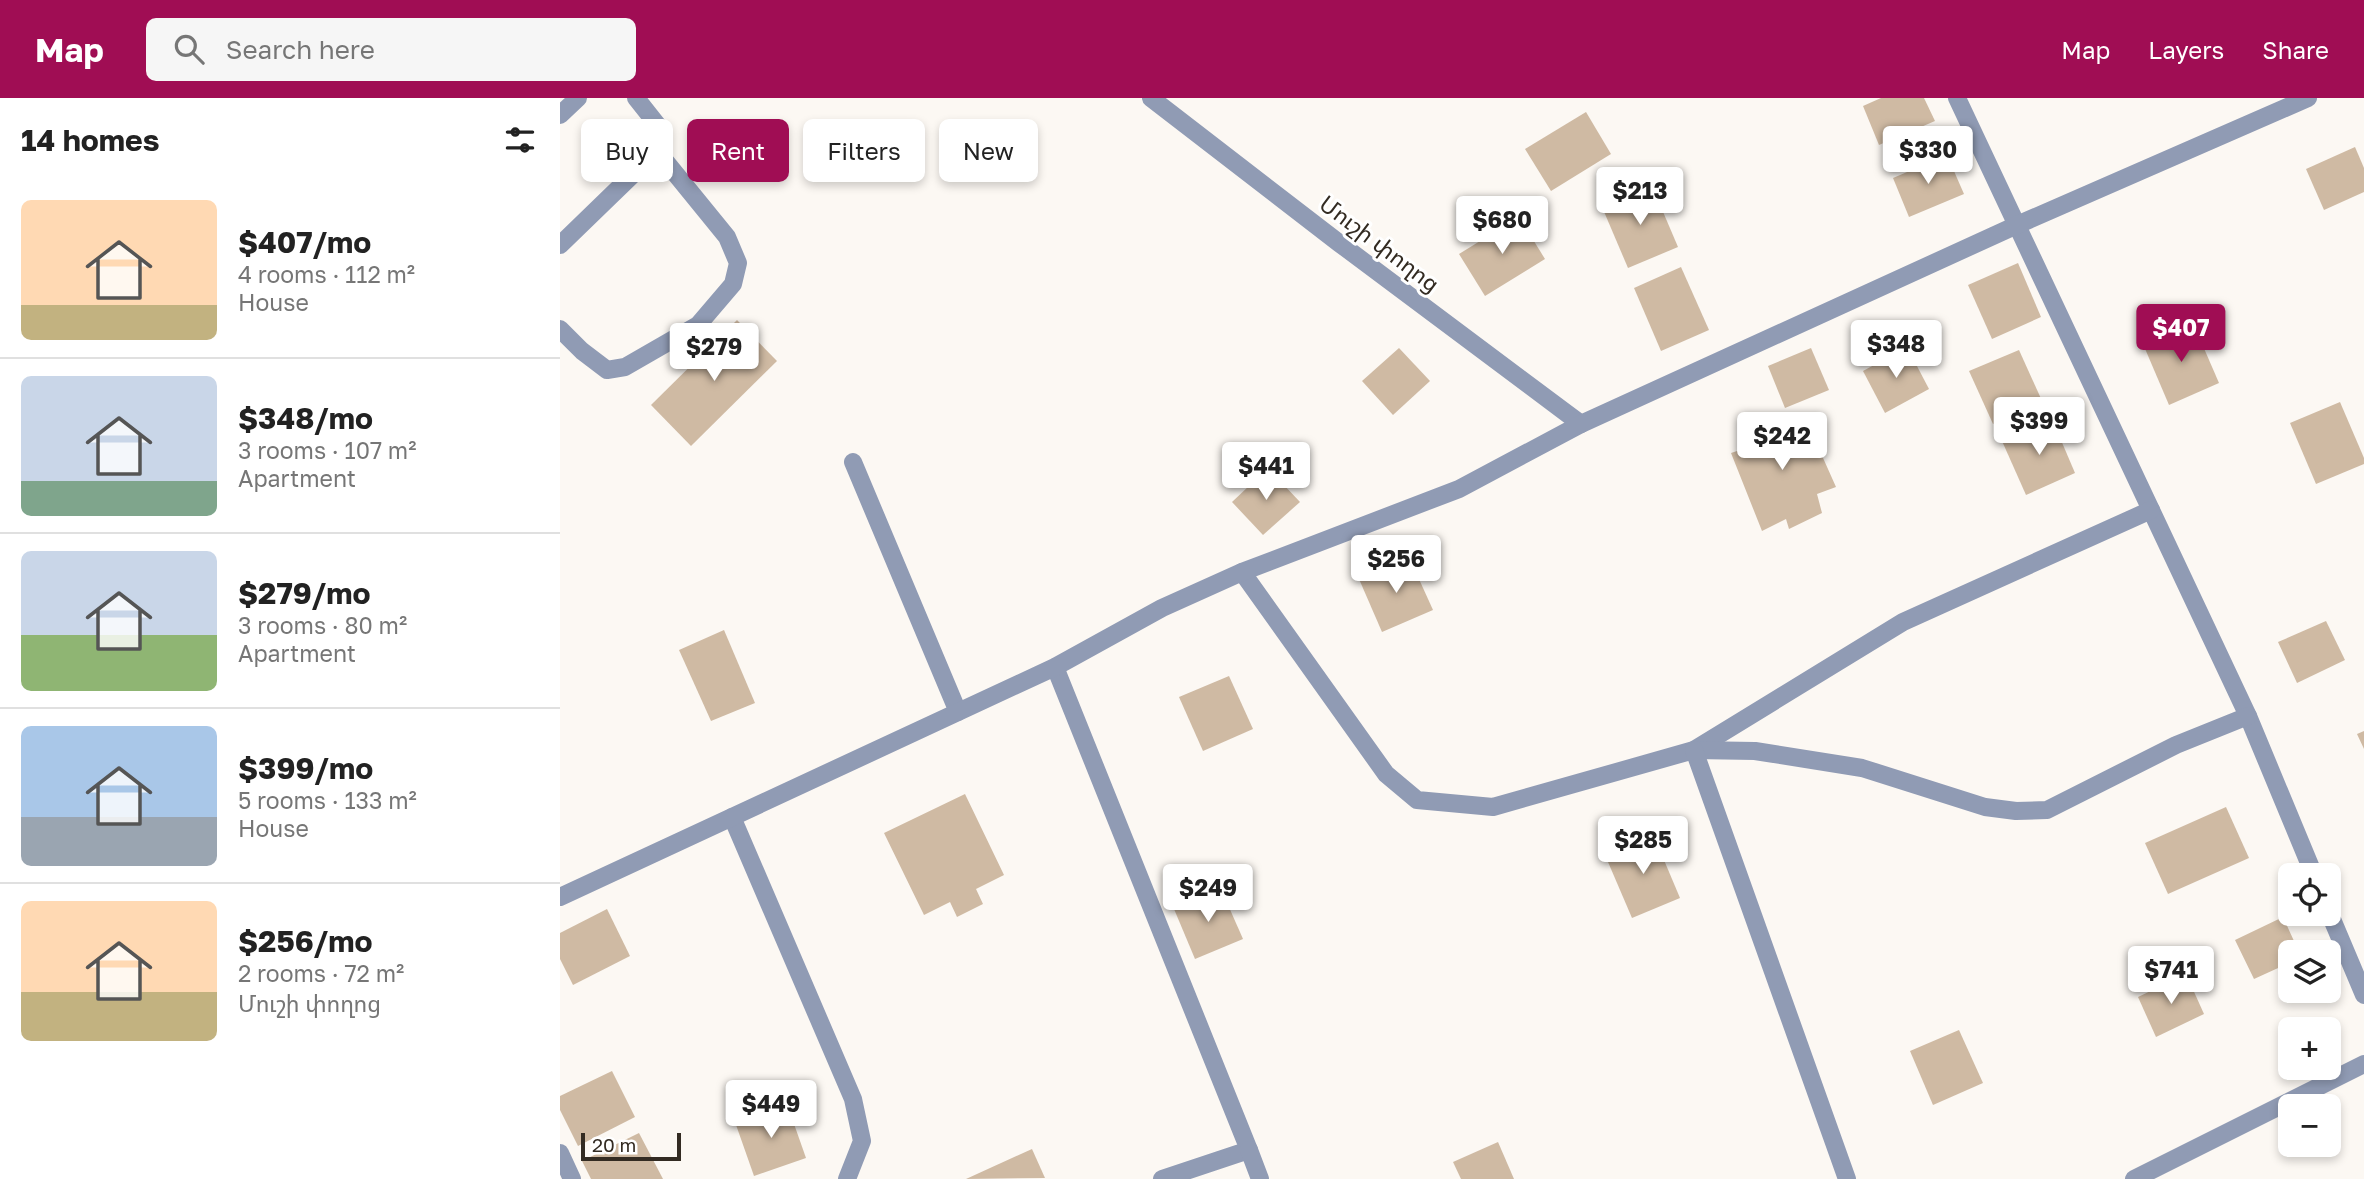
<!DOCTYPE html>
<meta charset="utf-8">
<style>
:root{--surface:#fff;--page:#f6f6f6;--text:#222;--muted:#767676;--line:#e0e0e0;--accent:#a00d54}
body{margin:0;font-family:"Golos Text","Noto Sans Armenian",sans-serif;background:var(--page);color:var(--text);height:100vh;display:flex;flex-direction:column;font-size:26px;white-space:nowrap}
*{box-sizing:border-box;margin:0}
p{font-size:23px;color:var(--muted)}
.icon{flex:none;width:38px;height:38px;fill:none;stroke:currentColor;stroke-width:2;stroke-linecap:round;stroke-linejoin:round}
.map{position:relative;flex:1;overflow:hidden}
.drawer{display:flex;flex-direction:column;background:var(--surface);width:560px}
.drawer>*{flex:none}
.guide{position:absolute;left:21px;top:21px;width:665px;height:63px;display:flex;gap:14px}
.buttons{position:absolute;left:1718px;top:765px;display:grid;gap:14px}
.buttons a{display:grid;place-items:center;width:63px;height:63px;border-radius:10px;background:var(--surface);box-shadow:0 4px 10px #0003;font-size:35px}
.scale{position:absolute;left:21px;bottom:18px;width:100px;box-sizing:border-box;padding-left:7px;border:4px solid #332b22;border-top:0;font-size:19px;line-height:24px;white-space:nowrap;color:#332b22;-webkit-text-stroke:5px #fff;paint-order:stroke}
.price{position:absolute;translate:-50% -60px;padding:0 16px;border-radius:7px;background:#fff;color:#222;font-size:23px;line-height:46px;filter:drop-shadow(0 2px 4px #0008)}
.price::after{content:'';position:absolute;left:50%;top:42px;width:21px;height:16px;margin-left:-10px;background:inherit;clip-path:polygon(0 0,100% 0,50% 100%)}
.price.current{background:var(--accent);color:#fff}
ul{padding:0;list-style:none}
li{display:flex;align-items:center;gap:21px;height:175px;padding:0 21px}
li+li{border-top:2px solid var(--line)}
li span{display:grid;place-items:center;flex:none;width:196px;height:140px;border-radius:10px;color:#555}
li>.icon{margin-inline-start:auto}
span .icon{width:84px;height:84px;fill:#fffc;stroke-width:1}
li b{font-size:30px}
h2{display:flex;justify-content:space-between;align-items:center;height:84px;padding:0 21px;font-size:30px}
.tag{padding:0 24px;border-radius:10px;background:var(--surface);box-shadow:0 4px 10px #0003;font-size:24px;line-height:63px}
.tag.current{background:var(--accent);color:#fff}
header{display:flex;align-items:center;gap:42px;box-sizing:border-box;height:98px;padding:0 35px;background:var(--accent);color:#fff}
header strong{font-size:33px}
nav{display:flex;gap:38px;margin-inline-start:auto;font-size:24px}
.search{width:490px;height:63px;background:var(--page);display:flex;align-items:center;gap:18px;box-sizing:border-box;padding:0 24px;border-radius:10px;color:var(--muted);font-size:26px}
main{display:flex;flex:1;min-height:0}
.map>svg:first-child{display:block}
.building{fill:#cfbaa3}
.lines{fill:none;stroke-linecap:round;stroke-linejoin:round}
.minor{stroke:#909bb4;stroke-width:18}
.labels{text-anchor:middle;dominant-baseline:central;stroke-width:6;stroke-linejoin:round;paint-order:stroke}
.street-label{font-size:23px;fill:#332b22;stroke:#fff}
</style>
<header>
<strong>Map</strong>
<div class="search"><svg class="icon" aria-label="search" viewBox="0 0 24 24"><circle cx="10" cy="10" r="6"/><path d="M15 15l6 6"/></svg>Search here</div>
<nav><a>Map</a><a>Layers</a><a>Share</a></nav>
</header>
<main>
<section class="drawer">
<h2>14 homes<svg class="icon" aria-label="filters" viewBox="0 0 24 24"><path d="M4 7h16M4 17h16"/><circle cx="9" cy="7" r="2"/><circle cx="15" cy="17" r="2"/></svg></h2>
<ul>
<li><span style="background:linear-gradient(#ffd9b3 75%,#c2b280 0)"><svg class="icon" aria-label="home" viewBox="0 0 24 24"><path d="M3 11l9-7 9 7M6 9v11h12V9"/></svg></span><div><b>$407/mo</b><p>4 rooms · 112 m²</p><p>House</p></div></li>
<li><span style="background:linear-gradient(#c9d6e8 75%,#7fa58c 0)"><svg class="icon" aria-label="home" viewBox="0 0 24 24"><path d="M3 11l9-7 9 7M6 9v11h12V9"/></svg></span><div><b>$348/mo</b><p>3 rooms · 107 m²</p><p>Apartment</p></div></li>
<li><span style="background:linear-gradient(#c9d6e8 60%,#8fb573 0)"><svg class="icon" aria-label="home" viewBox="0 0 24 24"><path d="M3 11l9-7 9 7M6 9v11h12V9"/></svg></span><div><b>$279/mo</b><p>3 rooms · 80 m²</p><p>Apartment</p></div></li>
<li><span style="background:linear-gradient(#a9c7e8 65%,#9aa5b1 0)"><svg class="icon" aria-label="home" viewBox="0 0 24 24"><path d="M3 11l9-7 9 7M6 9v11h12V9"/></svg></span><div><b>$399/mo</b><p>5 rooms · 133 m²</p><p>House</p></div></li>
<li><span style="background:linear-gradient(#ffd9b3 65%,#c2b280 0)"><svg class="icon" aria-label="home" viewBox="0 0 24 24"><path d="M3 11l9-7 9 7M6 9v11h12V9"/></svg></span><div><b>$256/mo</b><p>2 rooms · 72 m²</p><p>Մուշի փողոց</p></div></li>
</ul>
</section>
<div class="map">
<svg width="1804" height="1081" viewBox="0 0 1804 1081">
<rect width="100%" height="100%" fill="#fcf8f3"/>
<g class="building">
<polygon points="1321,0 1364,0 1375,23 1319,47 1303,8"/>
<polygon points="1026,14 1051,56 991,93 965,51"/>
<polygon points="1795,49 1804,70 1804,94 1764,112 1746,71"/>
<polygon points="1387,57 1404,96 1349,119 1333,80"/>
<polygon points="1092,88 1118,149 1068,170 1042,109"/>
<polygon points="959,119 985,161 925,198 899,156"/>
<polygon points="1458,165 1481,219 1432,241 1408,187"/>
<polygon points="1121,169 1149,232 1101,253 1074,190"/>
<polygon points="177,222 217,263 131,348 91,307"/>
<polygon points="1633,225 1659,285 1609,307 1583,246"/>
<polygon points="1347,249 1369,291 1325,315 1303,273"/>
<polygon points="839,250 870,283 833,317 802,283"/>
<polygon points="1251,250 1269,292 1225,310 1208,268"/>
<polygon points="1459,252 1483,305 1433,326 1409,273"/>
<polygon points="1780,304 1804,360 1804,366 1756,386 1730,325"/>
<polygon points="1216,316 1222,330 1228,327 1247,324 1276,389 1257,396 1262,415 1229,431 1226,421 1202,433 1171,355 1186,350 1179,333"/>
<polygon points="1492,321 1515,375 1466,397 1442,343"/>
<polygon points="708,370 740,404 703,437 672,404"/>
<polygon points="849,459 873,512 822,534 799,481"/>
<polygon points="1766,523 1785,562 1737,585 1718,544"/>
<polygon points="164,532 195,605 151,623 119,552"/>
<polygon points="669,578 693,631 643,653 619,599"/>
<polygon points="1804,633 1804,651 1797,636"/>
<polygon points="405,696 444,777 416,791 423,806 397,819 390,804 364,817 324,735"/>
<polygon points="1666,709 1689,760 1608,796 1585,745"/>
<polygon points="1093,736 1120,800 1072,820 1045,757"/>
<polygon points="661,791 683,841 635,861 614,811"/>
<polygon points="47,811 70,858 13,887 0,861 0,835"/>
<polygon points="1723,819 1739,854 1731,854 1731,864 1694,881 1675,842"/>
<polygon points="1626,876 1644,916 1596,939 1578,899"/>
<polygon points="1399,932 1423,985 1373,1007 1350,953"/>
<polygon points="52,973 75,1019 18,1048 0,1012 0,998"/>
<polygon points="227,1006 246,1060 194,1078 175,1024"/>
<polygon points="79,1035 103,1081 31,1081 22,1063"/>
<polygon points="938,1044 954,1081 901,1081 893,1064"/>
<polygon points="472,1051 485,1080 406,1081"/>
</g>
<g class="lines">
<g class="minor">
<polyline points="591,0 779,145 1021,326"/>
<polyline points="1397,0 1688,618 1754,777"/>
<polyline points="0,17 18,0"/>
<polyline points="0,147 97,53 99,29 76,0"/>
<polyline points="0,231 22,253 47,272 65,269 138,227 173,186 178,165 167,139 97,53"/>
<polyline points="293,364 398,614"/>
<polyline points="682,474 826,676 857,702 933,709 1134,652 1343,524 1591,412"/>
<polyline points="495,569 689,1052 602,1081"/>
<polyline points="1134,652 1195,653 1302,670 1425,709 1456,713 1487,712 1616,647 1688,618"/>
<polyline points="1134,652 1287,1081"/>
<polyline points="172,719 293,1001 302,1043 287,1081"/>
<polyline points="0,799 495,569 602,510 682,474 899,391 1021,326 1457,127 1748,0"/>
<polyline points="1769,814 1804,897"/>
<polyline points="689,1052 700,1081"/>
<polyline points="0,1055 12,1081"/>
<polyline points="1574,1081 1804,966"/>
</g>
</g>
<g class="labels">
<g class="street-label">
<text transform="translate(820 145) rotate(37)">Մուշի փողոց</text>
</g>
</g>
</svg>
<div class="buttons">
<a><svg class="icon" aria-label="locate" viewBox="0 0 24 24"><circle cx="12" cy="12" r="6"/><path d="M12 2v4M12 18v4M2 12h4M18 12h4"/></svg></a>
<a><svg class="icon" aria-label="layers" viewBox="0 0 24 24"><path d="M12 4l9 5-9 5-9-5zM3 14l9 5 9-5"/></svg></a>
<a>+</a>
<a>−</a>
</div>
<div class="scale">20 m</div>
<b class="price" style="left:1368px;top:88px">$330</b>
<b class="price" style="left:1080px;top:129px">$213</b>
<b class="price" style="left:942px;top:158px">$680</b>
<b class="price current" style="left:1621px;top:266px">$407</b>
<b class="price" style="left:1336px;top:282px">$348</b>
<b class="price" style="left:154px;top:285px">$279</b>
<b class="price" style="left:1479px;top:359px">$399</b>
<b class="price" style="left:1222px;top:374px">$242</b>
<b class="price" style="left:706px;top:404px">$441</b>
<b class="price" style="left:836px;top:497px">$256</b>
<b class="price" style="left:1083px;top:778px">$285</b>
<b class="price" style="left:648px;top:826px">$249</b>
<b class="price" style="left:1611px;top:908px">$741</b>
<b class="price" style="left:211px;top:1042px">$449</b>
<div class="guide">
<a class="tag">Buy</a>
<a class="tag current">Rent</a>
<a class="tag">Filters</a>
<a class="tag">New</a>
</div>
</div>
</main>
